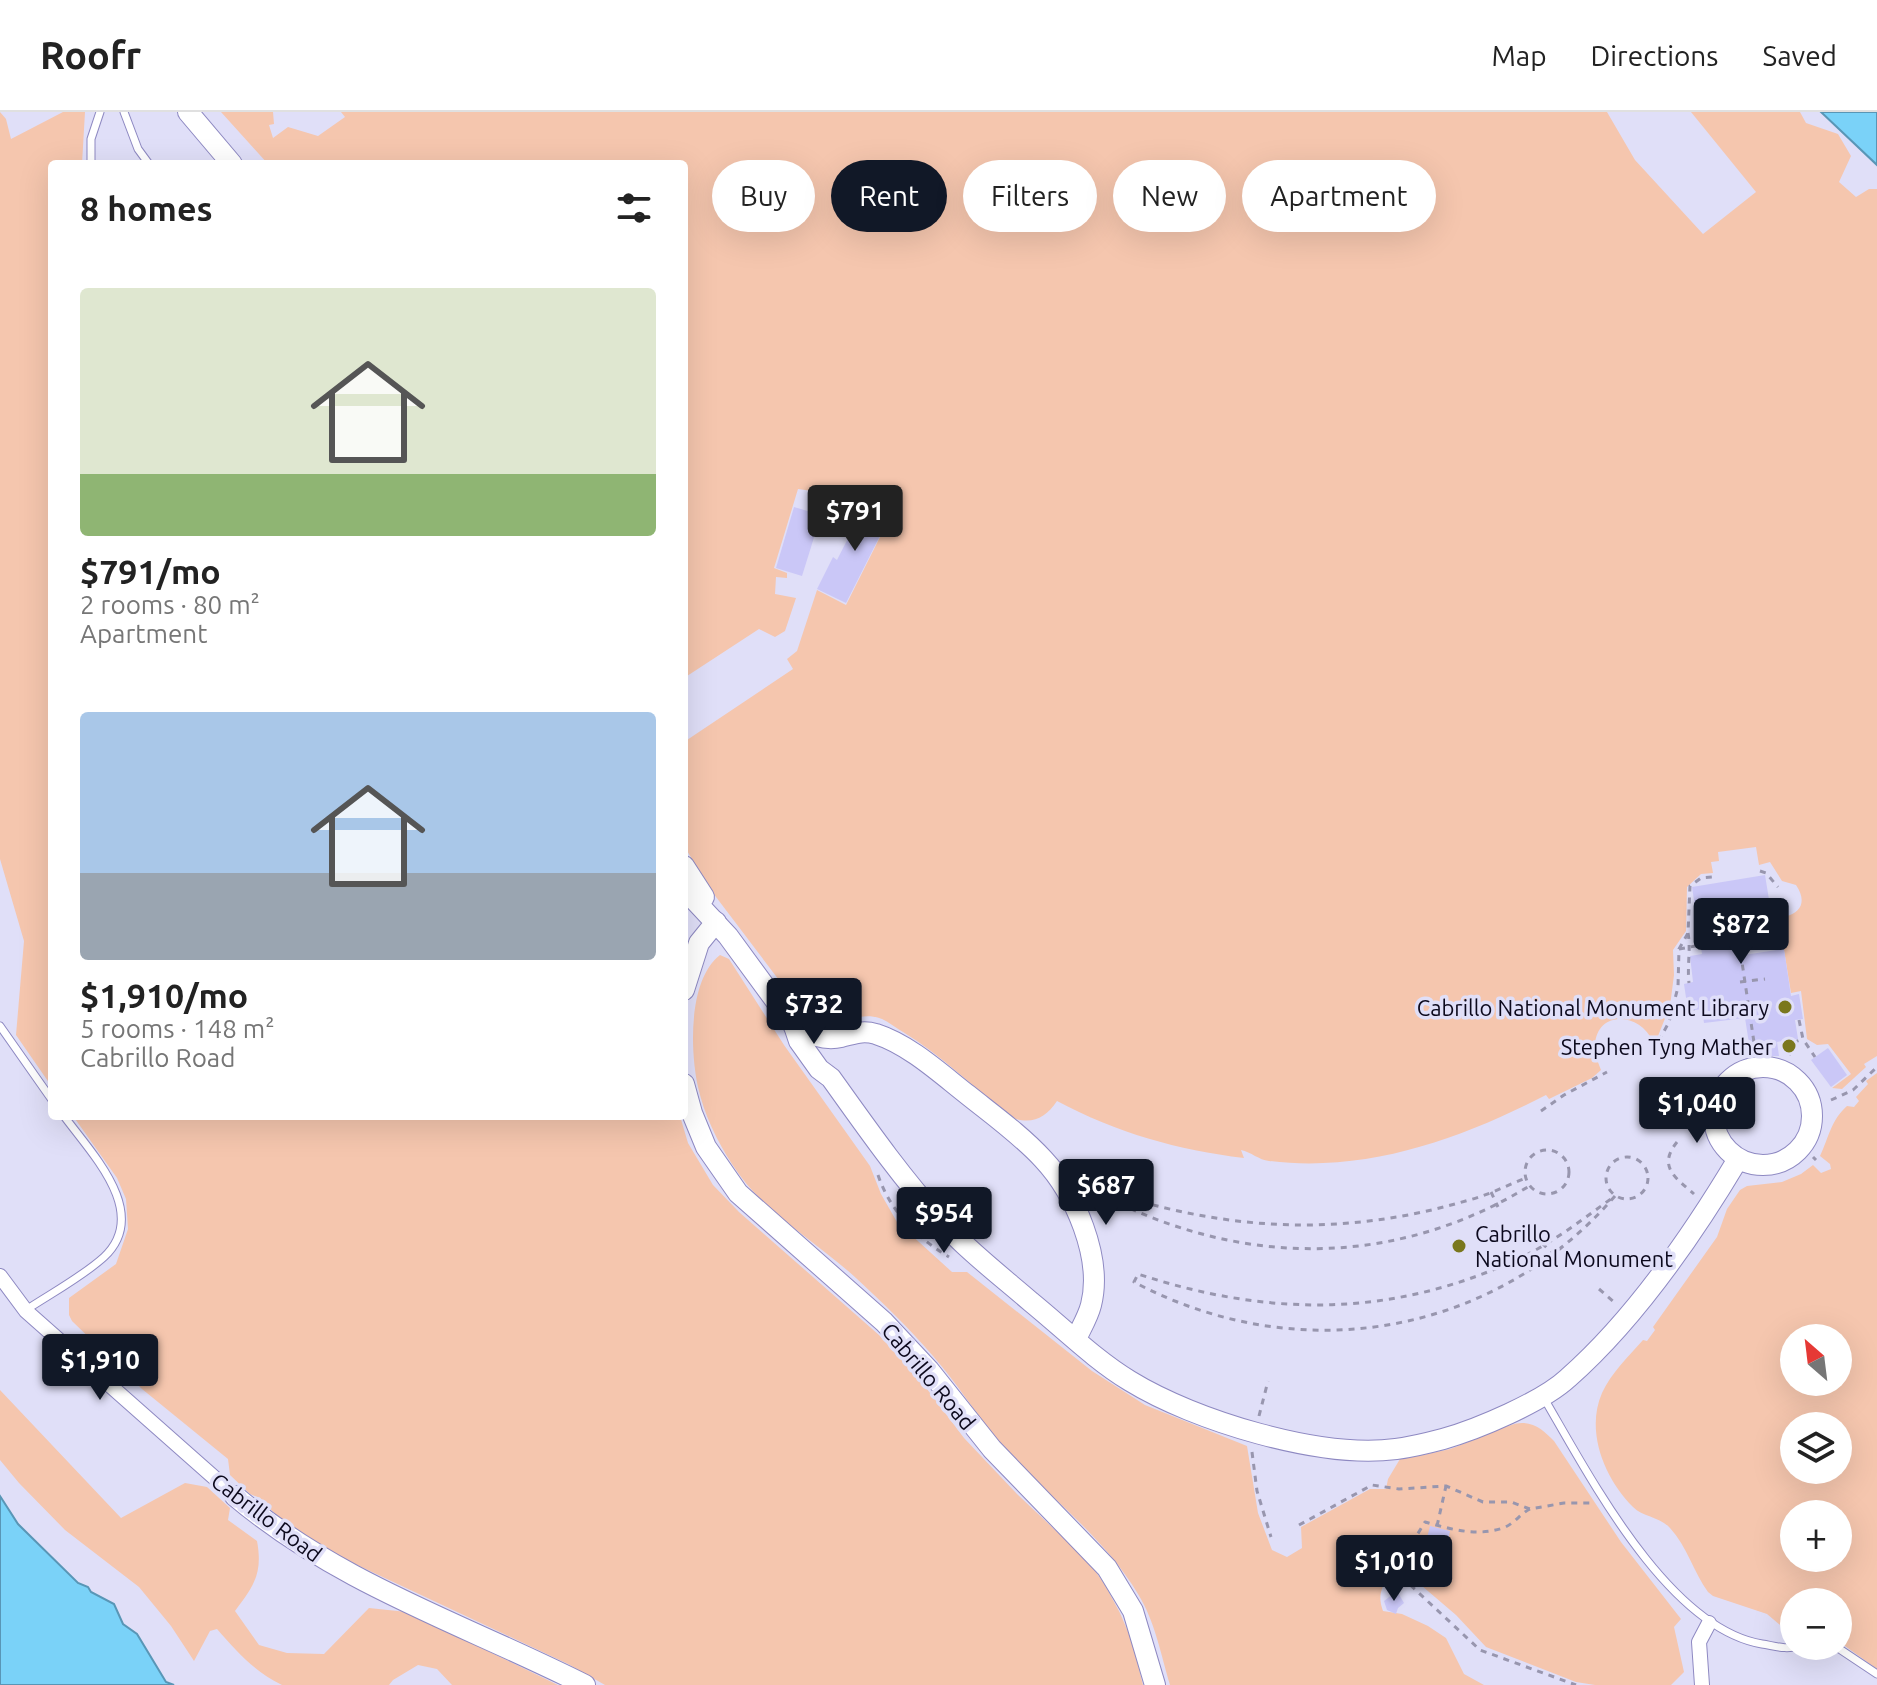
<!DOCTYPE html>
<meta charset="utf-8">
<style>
:root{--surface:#fff;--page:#f2f2f2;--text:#222;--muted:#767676;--line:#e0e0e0;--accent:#111827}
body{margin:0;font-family:Ubuntu,sans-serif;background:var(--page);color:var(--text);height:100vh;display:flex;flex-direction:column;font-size:30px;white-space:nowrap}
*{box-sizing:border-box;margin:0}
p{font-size:26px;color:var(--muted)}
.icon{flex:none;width:44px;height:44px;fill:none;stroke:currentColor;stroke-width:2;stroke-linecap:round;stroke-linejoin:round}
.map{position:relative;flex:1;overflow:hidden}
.drawer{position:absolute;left:48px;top:48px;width:640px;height:960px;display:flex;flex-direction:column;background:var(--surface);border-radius:8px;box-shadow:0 8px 32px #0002}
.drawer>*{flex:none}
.top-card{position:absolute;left:712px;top:48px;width:760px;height:72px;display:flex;gap:16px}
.needle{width:52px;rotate:332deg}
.tools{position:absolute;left:1780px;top:1212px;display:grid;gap:16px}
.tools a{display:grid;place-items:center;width:72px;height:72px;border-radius:50%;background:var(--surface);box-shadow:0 8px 32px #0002;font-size:40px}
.price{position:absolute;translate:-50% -68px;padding:0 18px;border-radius:8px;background:var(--accent);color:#fff;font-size:26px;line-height:52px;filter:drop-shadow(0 2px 4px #0008)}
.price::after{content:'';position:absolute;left:50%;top:48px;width:24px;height:18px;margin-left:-12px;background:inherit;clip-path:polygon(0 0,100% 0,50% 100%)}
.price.active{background:#222;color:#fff}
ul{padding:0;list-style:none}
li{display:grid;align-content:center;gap:16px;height:424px;padding:0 32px}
li span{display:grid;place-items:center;height:248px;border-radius:8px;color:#555}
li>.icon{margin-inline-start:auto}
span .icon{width:144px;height:144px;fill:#fffc;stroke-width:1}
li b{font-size:34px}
h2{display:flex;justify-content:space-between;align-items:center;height:96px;padding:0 32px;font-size:34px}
.tag{padding:0 28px;border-radius:36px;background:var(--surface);box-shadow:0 8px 32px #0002;font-size:28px;line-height:72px}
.tag.active{background:var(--accent);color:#fff}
header{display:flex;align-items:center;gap:48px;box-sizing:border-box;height:112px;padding:0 40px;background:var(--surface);border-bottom:2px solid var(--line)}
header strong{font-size:38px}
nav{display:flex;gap:44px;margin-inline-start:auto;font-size:28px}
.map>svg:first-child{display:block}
.green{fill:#f5c6ae;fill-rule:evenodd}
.water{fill:#7ad2f8;stroke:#5996b6;stroke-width:2}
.building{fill:#cac7f7}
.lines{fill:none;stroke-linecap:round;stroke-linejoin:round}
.lane-casing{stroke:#8e89c2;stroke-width:9}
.street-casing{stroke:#8e89c2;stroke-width:16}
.secondary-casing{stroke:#8e89c2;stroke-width:22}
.path{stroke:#9896ae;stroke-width:3;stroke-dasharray:6 6;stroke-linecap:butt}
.lane{stroke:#fff;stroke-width:7}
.street{stroke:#fff;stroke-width:14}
.secondary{stroke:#fff;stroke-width:20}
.poi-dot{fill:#7a771d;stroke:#e0dff8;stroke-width:3}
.labels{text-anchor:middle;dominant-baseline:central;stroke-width:7;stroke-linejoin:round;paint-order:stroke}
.poi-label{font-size:22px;fill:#0c091d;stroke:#e0dff8;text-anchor:end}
.street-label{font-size:22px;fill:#0c091d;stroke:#e0dff8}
</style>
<header>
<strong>Roofr</strong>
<nav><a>Map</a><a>Directions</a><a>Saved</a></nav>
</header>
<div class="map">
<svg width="1877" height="1573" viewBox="0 0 1877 1573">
<rect width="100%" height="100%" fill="#e0dff8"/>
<g class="green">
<polygon points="0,0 6,7 11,27 63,0 85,0 82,52 52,52 52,975 16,923 24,829 0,747"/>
<path d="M221,0H273L274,12L269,13L273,26L288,15L318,24L345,5L341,0H1607L1635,48L1703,122L1756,80L1691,0H1800L1806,11L1838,22L1851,44L1839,70L1856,85L1869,77H1877V944L1864,952L1866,955L1842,977L1832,976L1851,962L1828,932L1817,933L1807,927L1801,879L1791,881L1784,838H1779V821L1785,805C1803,800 1806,788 1796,773L1782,769L1770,750L1759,753L1756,735L1718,740L1719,749L1711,750L1713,761L1701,762L1687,775L1686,819L1673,838L1674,863L1670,894L1656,929L1653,930C1640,900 1597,898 1595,933C1594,942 1598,950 1601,958L1592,966L1549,987L1546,983C1461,1027 1367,1061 1269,1049C1259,1048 1251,1040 1241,1038L1244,1046C1178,1038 1117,1021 1057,989C1045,1007 1031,1013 1010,1005C975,976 942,944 903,920C896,916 889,910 882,907C857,897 833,919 810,909L713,781L684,734V630L793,557L787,547L797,539L817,478L846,493L893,399L868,387L798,377L774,456L787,461V466L776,465L775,482L796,486L785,519L775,525L759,517L684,566V52H268Z"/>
<path d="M720,843L729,847L784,933L870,1054L881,1082L897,1110L952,1160H967L1092,1259L1145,1293L1247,1334L1258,1401L1272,1438L1287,1445L1302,1436L1301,1415L1370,1377H1386L1388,1367L1400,1347C1416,1344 1434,1341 1450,1337C1468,1331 1507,1311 1522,1311C1536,1311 1545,1320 1554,1329L1621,1430L1681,1507L1674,1515L1684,1560L1671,1573H1595L1576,1570L1486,1535L1456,1503L1415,1468L1398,1446H1384L1390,1461C1382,1475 1377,1483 1383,1499L1402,1502L1428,1514L1446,1526L1464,1562L1484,1573H1170C1161,1543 1155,1509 1138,1482C1101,1420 1041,1380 996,1326C974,1299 956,1270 933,1244C910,1217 883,1191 856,1166C816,1129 762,1100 732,1052C717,1029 704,1002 698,975C690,939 688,868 720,843Z"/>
<path d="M1877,961V1557L1838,1529V1490H1794L1793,1524L1767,1502L1713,1484L1708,1480C1694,1461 1687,1434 1670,1416C1660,1405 1643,1405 1633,1395C1605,1367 1585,1320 1602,1281C1611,1261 1629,1244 1643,1228L1647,1229L1655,1218L1653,1215L1717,1125L1727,1097L1740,1078L1747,1074L1782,1070L1801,1062L1813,1053L1821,1061L1831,1057L1830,1052L1820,1044C1829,1025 1831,1008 1847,994L1854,995L1859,989L1856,985L1868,972L1866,969ZM1794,1226H1838V1270H1794ZM1794,1314H1838V1358H1794ZM1794,1402H1838V1446H1794Z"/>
<polygon points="73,1004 680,1004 688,1031 713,1073 739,1100 879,1223 924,1273 964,1326 1017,1382 1089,1450 1105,1473 1120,1501 1132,1529 1143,1573 605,1573 568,1552 323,1437 276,1403 260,1386 250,1382 230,1363 228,1347 142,1277 72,1209 69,1203 69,1186 116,1152 128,1117 126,1087 117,1066"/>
<path d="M0,1278L121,1406L185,1371L207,1375L230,1396L228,1408L257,1429C263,1461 254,1474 235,1499L259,1533L287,1541L324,1542L369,1496L407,1500L558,1573H452L437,1557L418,1553L393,1568L389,1573H282C255,1560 237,1540 217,1517L210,1519L194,1549L171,1514L139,1475L65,1418L19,1371L0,1348Z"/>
</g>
<g class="water">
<polygon points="1821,0 1877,0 1877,53"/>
<polygon points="0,1384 18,1412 78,1471 88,1475 91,1480 114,1492 123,1512 137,1522 166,1570 174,1573 0,1573"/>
</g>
<g class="building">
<polygon points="868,387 892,400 846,491 817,477 833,445 837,448"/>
<polygon points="794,395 821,403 802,464 776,456"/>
<polygon points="1765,763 1773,812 1740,817 1744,843 1784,837 1791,884 1799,882 1803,907 1795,908 1798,927 1777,930 1779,944 1751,944 1745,906 1704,911 1702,897 1688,899 1684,872 1693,870 1690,844 1702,842 1692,775"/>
<polygon points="1828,936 1847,963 1831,975 1811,948"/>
<polygon points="1430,1414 1450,1419 1447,1434 1426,1430"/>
<polygon points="1397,1479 1404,1491 1398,1496 1396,1502 1387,1498 1384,1489"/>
</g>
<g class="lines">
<defs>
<g id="lane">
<polyline points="124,0 138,37 149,52"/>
<polyline points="91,52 91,27 100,0"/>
<polyline points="0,914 52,988"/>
<path d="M26,1198C50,1182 82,1165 104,1145C151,1101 91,1041 64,1004"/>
<path d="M1545,1288C1590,1365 1668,1516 1762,1532C1775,1534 1786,1538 1798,1534"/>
<polyline points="1835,1534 1877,1562"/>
</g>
<g id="street">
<polyline points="0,1164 26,1199 235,1384"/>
<polyline points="1702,1573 1699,1530 1709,1511"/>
</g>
<g id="secondary">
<polyline points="188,0 232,52"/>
<polyline points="684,754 704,785"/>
<path d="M684,777L728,824L794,914L799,929L819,957L831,966C866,1015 901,1065 941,1109C968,1139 1001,1164 1031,1190C1063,1216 1095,1248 1130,1269C1195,1309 1321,1347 1396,1337C1412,1335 1428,1331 1443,1327C1478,1317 1542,1290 1568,1266C1635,1207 1692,1124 1738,1047"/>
<polyline points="684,878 699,831 716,810"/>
<path d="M794,914C808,922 824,929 841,925C854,922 862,918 876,922C910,933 941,962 968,983C993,1003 1021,1023 1043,1047C1075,1081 1103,1146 1091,1193C1088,1205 1081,1216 1076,1227"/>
<circle cx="1763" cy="1004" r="49"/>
<polyline points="684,972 692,1001 706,1035 738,1081 884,1210 929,1258 992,1337 1107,1456 1133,1499 1155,1573"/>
<path d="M235,1384C339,1472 464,1512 585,1573"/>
</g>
</defs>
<use href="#lane" class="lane-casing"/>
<use href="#street" class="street-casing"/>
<use href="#secondary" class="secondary-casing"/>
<g class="path">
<polyline points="1760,759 1766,761 1778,775"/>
<polyline points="1737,817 1755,937"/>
<path d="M1688,821C1691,837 1687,853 1689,871"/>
<polyline points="1679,837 1774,820 1780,802"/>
<polyline points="1740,870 1765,867"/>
<polyline points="1693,898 1694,904 1747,896"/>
<polyline points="1799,908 1803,927 1815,945"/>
<polyline points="1653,940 1669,910 1678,875 1679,837 1688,821 1690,774 1701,766 1713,765"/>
<polyline points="1789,943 1795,930 1803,927"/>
<polyline points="1831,988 1853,978 1877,955"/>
<polyline points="1541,999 1564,983 1607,960"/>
<path d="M1677,1030C1657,1055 1676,1066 1694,1082"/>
<circle cx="1547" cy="1060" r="22"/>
<circle cx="1627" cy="1066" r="21"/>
<polyline points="1813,1045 1816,1048"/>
<path d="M878,1063C890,1099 917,1126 949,1145"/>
<polyline points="1491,1080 1498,1095"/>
<path d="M1118,1083L1115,1089L1118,1091C1255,1156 1401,1153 1531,1073"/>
<path d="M1118,1083C1238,1120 1348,1124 1469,1088C1489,1083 1507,1073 1526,1066"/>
<path d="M1615,1084C1493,1225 1298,1257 1134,1170L1138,1162C1269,1205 1391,1206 1518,1147C1553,1131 1584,1106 1615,1084Z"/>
<polyline points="1542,1131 1556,1145"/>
<polyline points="1599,1177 1614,1190"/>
<polyline points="1259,1304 1268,1269"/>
<polyline points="1252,1340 1257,1379 1271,1425"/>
<path d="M1530,1397C1520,1402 1514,1412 1503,1416C1476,1425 1451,1417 1425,1410L1417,1423L1389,1434L1391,1448L1406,1469L1480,1538L1576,1573"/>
<polyline points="1299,1413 1372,1373 1399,1377 1446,1374 1483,1390 1511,1390 1530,1397 1564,1391 1591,1391"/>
<polyline points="1437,1414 1446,1374"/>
</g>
<use href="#lane" class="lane"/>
<use href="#street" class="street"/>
<use href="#secondary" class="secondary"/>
</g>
<g class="poi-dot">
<circle cx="1785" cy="895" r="8"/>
<circle cx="1789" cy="934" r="8"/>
<circle cx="1459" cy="1134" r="8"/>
</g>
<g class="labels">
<g class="poi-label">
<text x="1769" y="895">Cabrillo National Monument Library</text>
<text x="1773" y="934">Stephen Tyng Mather</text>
<text x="1475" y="1121" text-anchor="start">Cabrillo<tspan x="1475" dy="25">National Monument</tspan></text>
</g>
<g class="street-label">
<text transform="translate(929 1264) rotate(50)">Cabrillo Road</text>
<text transform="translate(267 1405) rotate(37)">Cabrillo Road</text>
</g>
</g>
</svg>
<div class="tools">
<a><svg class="needle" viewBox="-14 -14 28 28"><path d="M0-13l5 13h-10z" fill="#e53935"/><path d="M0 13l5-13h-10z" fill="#767676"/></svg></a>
<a><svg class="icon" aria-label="layers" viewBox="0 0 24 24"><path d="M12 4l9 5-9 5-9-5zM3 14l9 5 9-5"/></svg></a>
<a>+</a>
<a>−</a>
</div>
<b class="price active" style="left:855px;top:441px">$791</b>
<b class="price" style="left:1741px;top:854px">$872</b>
<b class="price" style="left:814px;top:934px">$732</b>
<b class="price" style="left:1697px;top:1033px">$1,040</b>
<b class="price" style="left:1106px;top:1115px">$687</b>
<b class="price" style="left:944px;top:1143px">$954</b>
<b class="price" style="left:100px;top:1290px">$1,910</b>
<b class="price" style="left:1394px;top:1491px">$1,010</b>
<div class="top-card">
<a class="tag">Buy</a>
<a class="tag active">Rent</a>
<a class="tag">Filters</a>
<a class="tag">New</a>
<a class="tag">Apartment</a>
</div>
<section class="drawer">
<h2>8 homes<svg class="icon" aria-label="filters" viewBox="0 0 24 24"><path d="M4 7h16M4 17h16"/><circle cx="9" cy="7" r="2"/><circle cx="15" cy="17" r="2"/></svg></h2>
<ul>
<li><span style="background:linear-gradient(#dfe7d0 75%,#8fb573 0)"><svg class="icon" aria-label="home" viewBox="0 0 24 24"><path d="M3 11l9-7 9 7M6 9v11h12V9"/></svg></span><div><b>$791/mo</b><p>2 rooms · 80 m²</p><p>Apartment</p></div></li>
<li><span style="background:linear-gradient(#a9c7e8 65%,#9aa5b1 0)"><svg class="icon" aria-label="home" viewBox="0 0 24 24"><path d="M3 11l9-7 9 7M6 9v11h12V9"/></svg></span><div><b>$1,910/mo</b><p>5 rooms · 148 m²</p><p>Cabrillo Road</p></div></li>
</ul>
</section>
</div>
